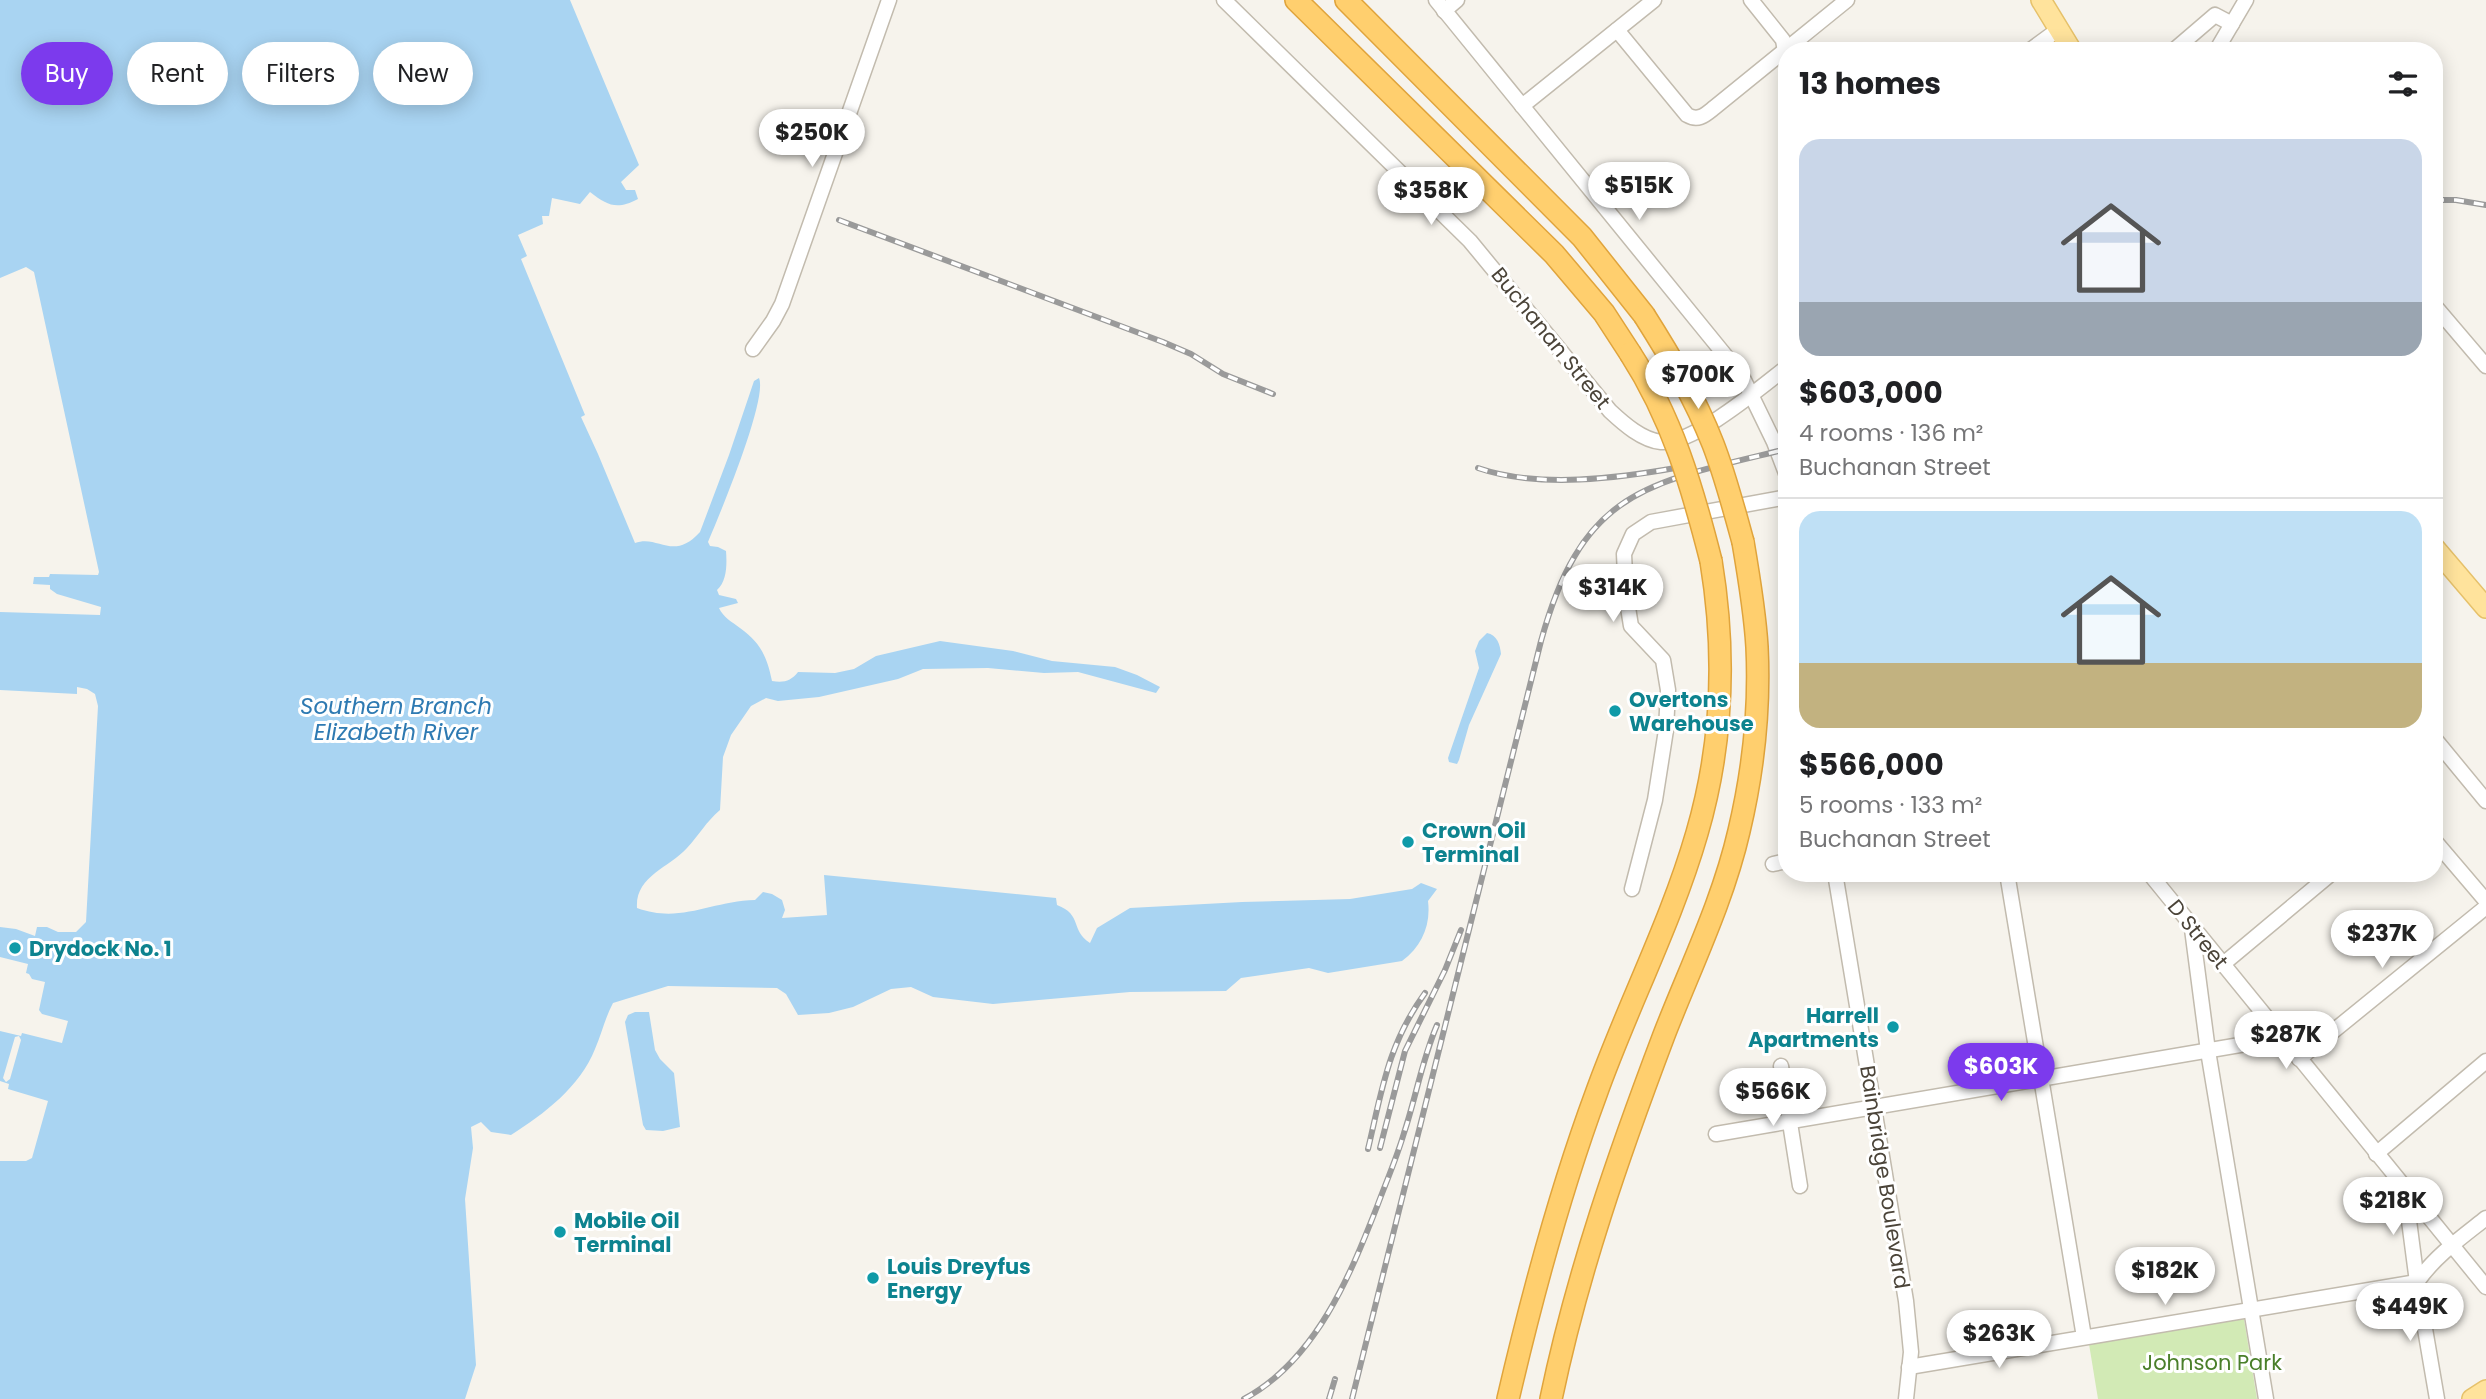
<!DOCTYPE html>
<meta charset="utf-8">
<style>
:root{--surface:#fff;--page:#f6f6f6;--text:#202124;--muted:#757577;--line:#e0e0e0;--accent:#7c3aed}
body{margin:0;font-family:Poppins,sans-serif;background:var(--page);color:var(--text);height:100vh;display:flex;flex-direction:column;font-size:26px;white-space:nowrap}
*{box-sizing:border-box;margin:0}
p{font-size:23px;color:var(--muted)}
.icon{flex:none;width:38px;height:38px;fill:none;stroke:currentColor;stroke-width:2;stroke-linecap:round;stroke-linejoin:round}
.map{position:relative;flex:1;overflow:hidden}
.sheet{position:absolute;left:1778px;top:42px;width:665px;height:840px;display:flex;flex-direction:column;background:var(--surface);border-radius:28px;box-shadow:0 4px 18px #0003}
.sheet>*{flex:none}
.hud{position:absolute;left:21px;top:42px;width:665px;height:63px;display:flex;gap:14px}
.price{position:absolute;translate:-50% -60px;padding:0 16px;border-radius:24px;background:#fff;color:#222;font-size:23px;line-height:46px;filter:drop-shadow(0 2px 4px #0008)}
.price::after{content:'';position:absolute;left:50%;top:42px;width:21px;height:16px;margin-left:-10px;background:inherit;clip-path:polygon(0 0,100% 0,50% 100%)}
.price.active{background:var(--accent);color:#fff}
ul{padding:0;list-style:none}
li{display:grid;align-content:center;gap:14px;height:371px;padding:0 21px}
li+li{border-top:2px solid var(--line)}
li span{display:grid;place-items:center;height:217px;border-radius:21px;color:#555}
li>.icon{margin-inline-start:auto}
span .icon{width:126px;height:126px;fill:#fffc;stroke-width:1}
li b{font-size:30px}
h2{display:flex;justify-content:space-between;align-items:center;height:84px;padding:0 21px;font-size:30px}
.pill{padding:0 24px;border-radius:32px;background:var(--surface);box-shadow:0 4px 18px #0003;font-size:24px;line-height:63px}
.pill.active{background:var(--accent);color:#fff}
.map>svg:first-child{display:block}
.green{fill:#d2eab5}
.water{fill:#a9d4f2;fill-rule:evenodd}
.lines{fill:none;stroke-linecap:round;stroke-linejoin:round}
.minor-casing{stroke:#c2bbae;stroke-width:17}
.major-casing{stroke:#e6c16a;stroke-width:22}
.highway-casing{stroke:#e0a43c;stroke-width:24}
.minor{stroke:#fff;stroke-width:14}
.major{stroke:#ffe39c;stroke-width:19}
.highway{stroke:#ffcf6e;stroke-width:21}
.rail-casing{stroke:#9a9a9a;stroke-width:6}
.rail{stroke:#fff;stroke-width:3.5;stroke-dasharray:10;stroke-linecap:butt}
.highway-bridge-casing{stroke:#e0a43c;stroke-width:24;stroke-linecap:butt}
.highway-bridge{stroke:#ffcf6e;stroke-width:21}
.culture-dot{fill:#0f9aa8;stroke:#fff;stroke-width:2.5}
.labels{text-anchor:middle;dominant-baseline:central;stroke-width:6;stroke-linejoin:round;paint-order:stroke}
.street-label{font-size:21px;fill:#4b4439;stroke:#fff}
.culture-label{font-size:21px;font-weight:bold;fill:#0d838f;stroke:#fff;text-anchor:start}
.park-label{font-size:21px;fill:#4a7f2a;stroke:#fff}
.water-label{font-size:23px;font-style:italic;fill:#2e7ab2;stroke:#fff}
</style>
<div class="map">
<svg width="2486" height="1399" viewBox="0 0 2486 1399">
<rect width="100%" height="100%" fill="#f6f3ec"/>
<polygon class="green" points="2244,1319 2257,1399 2098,1399 2089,1344"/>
<g class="water">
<path d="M0,0H570L639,165L621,182L626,190H635L638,199C617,210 608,206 590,192L580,204L552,198L549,216H542L543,224L518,235L527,256L521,259L585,415L581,417L598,454L635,543C658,534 673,562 700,532L729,455L754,381L759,378C768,399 719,516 708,542L710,546L718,547L726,551C727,564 727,581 717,590L719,595L736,599L738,603L719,608C723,617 732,622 740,628C761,643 767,657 772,681C784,683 791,681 798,672L835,673L854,669L876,656L940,641L1013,651L1052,661L1115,667L1137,675L1160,687L1156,693L1078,672L1044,673L988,668L923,669L898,679L819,697L778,701L766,698L751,706L731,735L723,757L720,810C706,822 699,835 687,848C669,868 635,876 637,908C680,924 711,901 755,900L763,892L772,894L782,900L785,910L782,918L827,915L824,875L1056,898L1057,905C1083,915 1070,930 1090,943L1097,928L1130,908L1242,902L1350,899L1412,889L1421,883L1437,889L1428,901C1431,925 1422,946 1402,961L1328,973L1309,968L1241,978L1226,991L1130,992L993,1004L933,997L911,987L891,989L853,1007L829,1013L798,1015L786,994L777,988L668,986L613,1003C605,1018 602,1033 595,1049C580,1087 544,1114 511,1135L491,1132L481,1122L471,1127L473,1148L465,1199L476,1365L465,1399H0V1161H26L32,1158L48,1101L8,1089L9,1084L0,1081V1031L21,1036L22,1033L62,1043L68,1021L42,1014L39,1010L45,982L32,979L29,974L26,973L28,964L0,957V927L16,929L35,936L37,927H47L58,932H76L86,922L98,706L95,694L87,689L77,687V694L0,690V612L100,615L101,607L57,594L50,589V585L33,584L34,577H49L50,574L98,575L99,572L34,272L26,267L0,278ZM19,1036L21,1040L10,1079L6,1082L3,1078L15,1037Z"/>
<path d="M1487,633C1497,635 1500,644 1501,654L1469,725L1459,760L1457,764L1449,762L1448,758L1479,668L1475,651L1479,641Z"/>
<polygon points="635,1012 649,1012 655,1050 660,1059 674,1073 680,1127 663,1131 646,1130 643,1125 625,1022 628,1015"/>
</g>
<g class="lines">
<defs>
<g id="minor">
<path d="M1224,0L1470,241L1610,411C1624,424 1642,440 1661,442C1693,445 1761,387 1787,367"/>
<polyline points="1436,0 1742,376 1774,442 1787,476"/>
<polyline points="1751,0 1783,40 1786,57"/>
<polyline points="1444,11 1457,0"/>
<path d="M1617,30L1687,115C1699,122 1706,114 1715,107L1847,0"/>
<polyline points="2029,51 2059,29"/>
<polyline points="2173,51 2215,15 2232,24"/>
<polyline points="2216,51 2246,0"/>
<polyline points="1522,106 1654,0"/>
<polyline points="2434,305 2486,366"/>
<polyline points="753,349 773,321 782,304 889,0"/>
<polyline points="2434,738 2486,801"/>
<polyline points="2434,840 2486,901"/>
<polyline points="1773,864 1787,861"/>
<polyline points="1835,873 1906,1301 1911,1352 1906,1399"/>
<polyline points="2007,873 2084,1337"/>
<polyline points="2149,873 2486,1287"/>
<polyline points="1632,889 1655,800 1666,730 1668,690 1663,660 1631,626 1626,595 1624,554 1633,534 1651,522 1787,497"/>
<polyline points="2192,929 2208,1051 2266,1399"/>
<polyline points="2222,965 2332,873"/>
<polyline points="2299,1059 2486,907"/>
<polyline points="1781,1066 1800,1186"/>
<polyline points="1716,1134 2281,1038"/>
<polyline points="2376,1154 2486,1061"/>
<polyline points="2405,1190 2417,1282 2437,1399"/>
<path d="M2417,1282C2435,1256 2462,1237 2486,1218"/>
<polyline points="1909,1367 2417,1282"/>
</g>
<g id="major">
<polyline points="2041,0 2072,51"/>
<polyline points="2434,547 2486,608"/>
<polyline points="2472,1399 2486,1390"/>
</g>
<g id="highway">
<polyline points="1296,0 1554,254 1604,313 1630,353"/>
<polyline points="1346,0 1582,237 1644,315"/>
<path d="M1508,1399C1532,1296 1559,1194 1596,1094C1627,1007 1671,923 1697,833C1723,744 1726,652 1711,561"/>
<path d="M1551,1399C1577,1274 1619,1154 1664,1035C1690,968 1723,901 1739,831C1753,772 1760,708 1757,647C1755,612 1749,577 1743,542"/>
</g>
</defs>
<use href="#minor" class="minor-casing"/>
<use href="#major" class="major-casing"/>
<use href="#highway" class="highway-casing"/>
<use href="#minor" class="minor"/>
<use href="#major" class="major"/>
<use href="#highway" class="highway"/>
<defs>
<g id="rail">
<polyline points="2434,200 2456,200 2486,205"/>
<polyline points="839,220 1163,342 1191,354 1223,374 1273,394"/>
<path d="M1478,468C1539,489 1620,478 1681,467"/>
<polyline points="1380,1148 1405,1051 1445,970 1461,930"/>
<path d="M1368,1149C1382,1090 1388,1044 1425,993"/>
<path d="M1244,1399C1316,1360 1350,1276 1378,1204C1387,1180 1397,1157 1404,1133C1416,1097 1422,1060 1437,1025"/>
<polyline points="1329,1399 1335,1379"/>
<path d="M1352,1399L1541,641C1583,488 1648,483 1787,449"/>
</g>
</defs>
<use href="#rail" class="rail-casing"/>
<use href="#rail" class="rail"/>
<defs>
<g id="highway-bridge">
<path d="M1644,315C1670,356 1695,398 1713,444C1725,475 1734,509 1743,542"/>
<path d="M1630,353C1672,418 1692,486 1711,561"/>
</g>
</defs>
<use href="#highway-bridge" class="highway-bridge-casing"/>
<use href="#highway-bridge" class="highway-bridge"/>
</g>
<g class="culture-dot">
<circle cx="1615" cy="711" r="7"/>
<circle cx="1408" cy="842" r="7"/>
<circle cx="15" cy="948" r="7"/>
<circle cx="1893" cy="1027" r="7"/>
<circle cx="560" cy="1232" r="7"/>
<circle cx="873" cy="1278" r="7"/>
</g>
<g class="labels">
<g class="street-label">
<text transform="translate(1551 338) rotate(51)">Buchanan Street</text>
<text transform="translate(2198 934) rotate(51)">D Street</text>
<text transform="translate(1885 1177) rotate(81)">Bainbridge Boulevard</text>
</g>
<g class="culture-label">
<text x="1629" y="699">Overtons<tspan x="1629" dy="24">Warehouse</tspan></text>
<text x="1422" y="830">Crown Oil<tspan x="1422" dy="24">Terminal</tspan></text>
<text x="29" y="948">Drydock No. 1</text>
<text x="1879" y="1015" text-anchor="end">Harrell<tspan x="1879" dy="24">Apartments</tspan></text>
<text x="574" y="1220">Mobile Oil<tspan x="574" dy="24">Terminal</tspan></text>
<text x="887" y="1266">Louis Dreyfus<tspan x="887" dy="24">Energy</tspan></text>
</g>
<g class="park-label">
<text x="2212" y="1362">Johnson Park</text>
</g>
<g class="water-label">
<text x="396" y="706">Southern Branch<tspan x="396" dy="26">Elizabeth River</tspan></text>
</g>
</g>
</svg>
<b class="price" style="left:812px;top:169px">$250K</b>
<b class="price" style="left:1639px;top:222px">$515K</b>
<b class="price" style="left:1431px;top:227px">$358K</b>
<b class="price" style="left:1698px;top:411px">$700K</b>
<b class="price" style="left:1613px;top:624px">$314K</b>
<b class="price" style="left:2382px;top:970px">$237K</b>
<b class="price" style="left:2286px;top:1071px">$287K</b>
<b class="price active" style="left:2001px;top:1103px">$603K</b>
<b class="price" style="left:1773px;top:1128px">$566K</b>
<b class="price" style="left:2393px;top:1237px">$218K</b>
<b class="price" style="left:2165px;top:1307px">$182K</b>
<b class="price" style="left:2410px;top:1343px">$449K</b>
<b class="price" style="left:1999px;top:1370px">$263K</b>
<div class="hud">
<a class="pill active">Buy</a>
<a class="pill">Rent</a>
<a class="pill">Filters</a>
<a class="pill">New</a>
</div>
<section class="sheet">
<h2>13 homes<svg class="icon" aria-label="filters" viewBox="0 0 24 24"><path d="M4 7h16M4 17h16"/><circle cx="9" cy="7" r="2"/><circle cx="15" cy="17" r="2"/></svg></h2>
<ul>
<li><span style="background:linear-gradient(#c9d6e8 75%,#9aa5b1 0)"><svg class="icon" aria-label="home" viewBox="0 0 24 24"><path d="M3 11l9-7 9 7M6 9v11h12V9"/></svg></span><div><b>$603,000</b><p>4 rooms · 136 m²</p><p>Buchanan Street</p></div></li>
<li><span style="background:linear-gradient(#bfe0f5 70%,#c2b280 0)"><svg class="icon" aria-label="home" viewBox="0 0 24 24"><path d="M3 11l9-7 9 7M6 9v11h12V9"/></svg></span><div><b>$566,000</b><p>5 rooms · 133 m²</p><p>Buchanan Street</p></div></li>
</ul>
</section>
</div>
